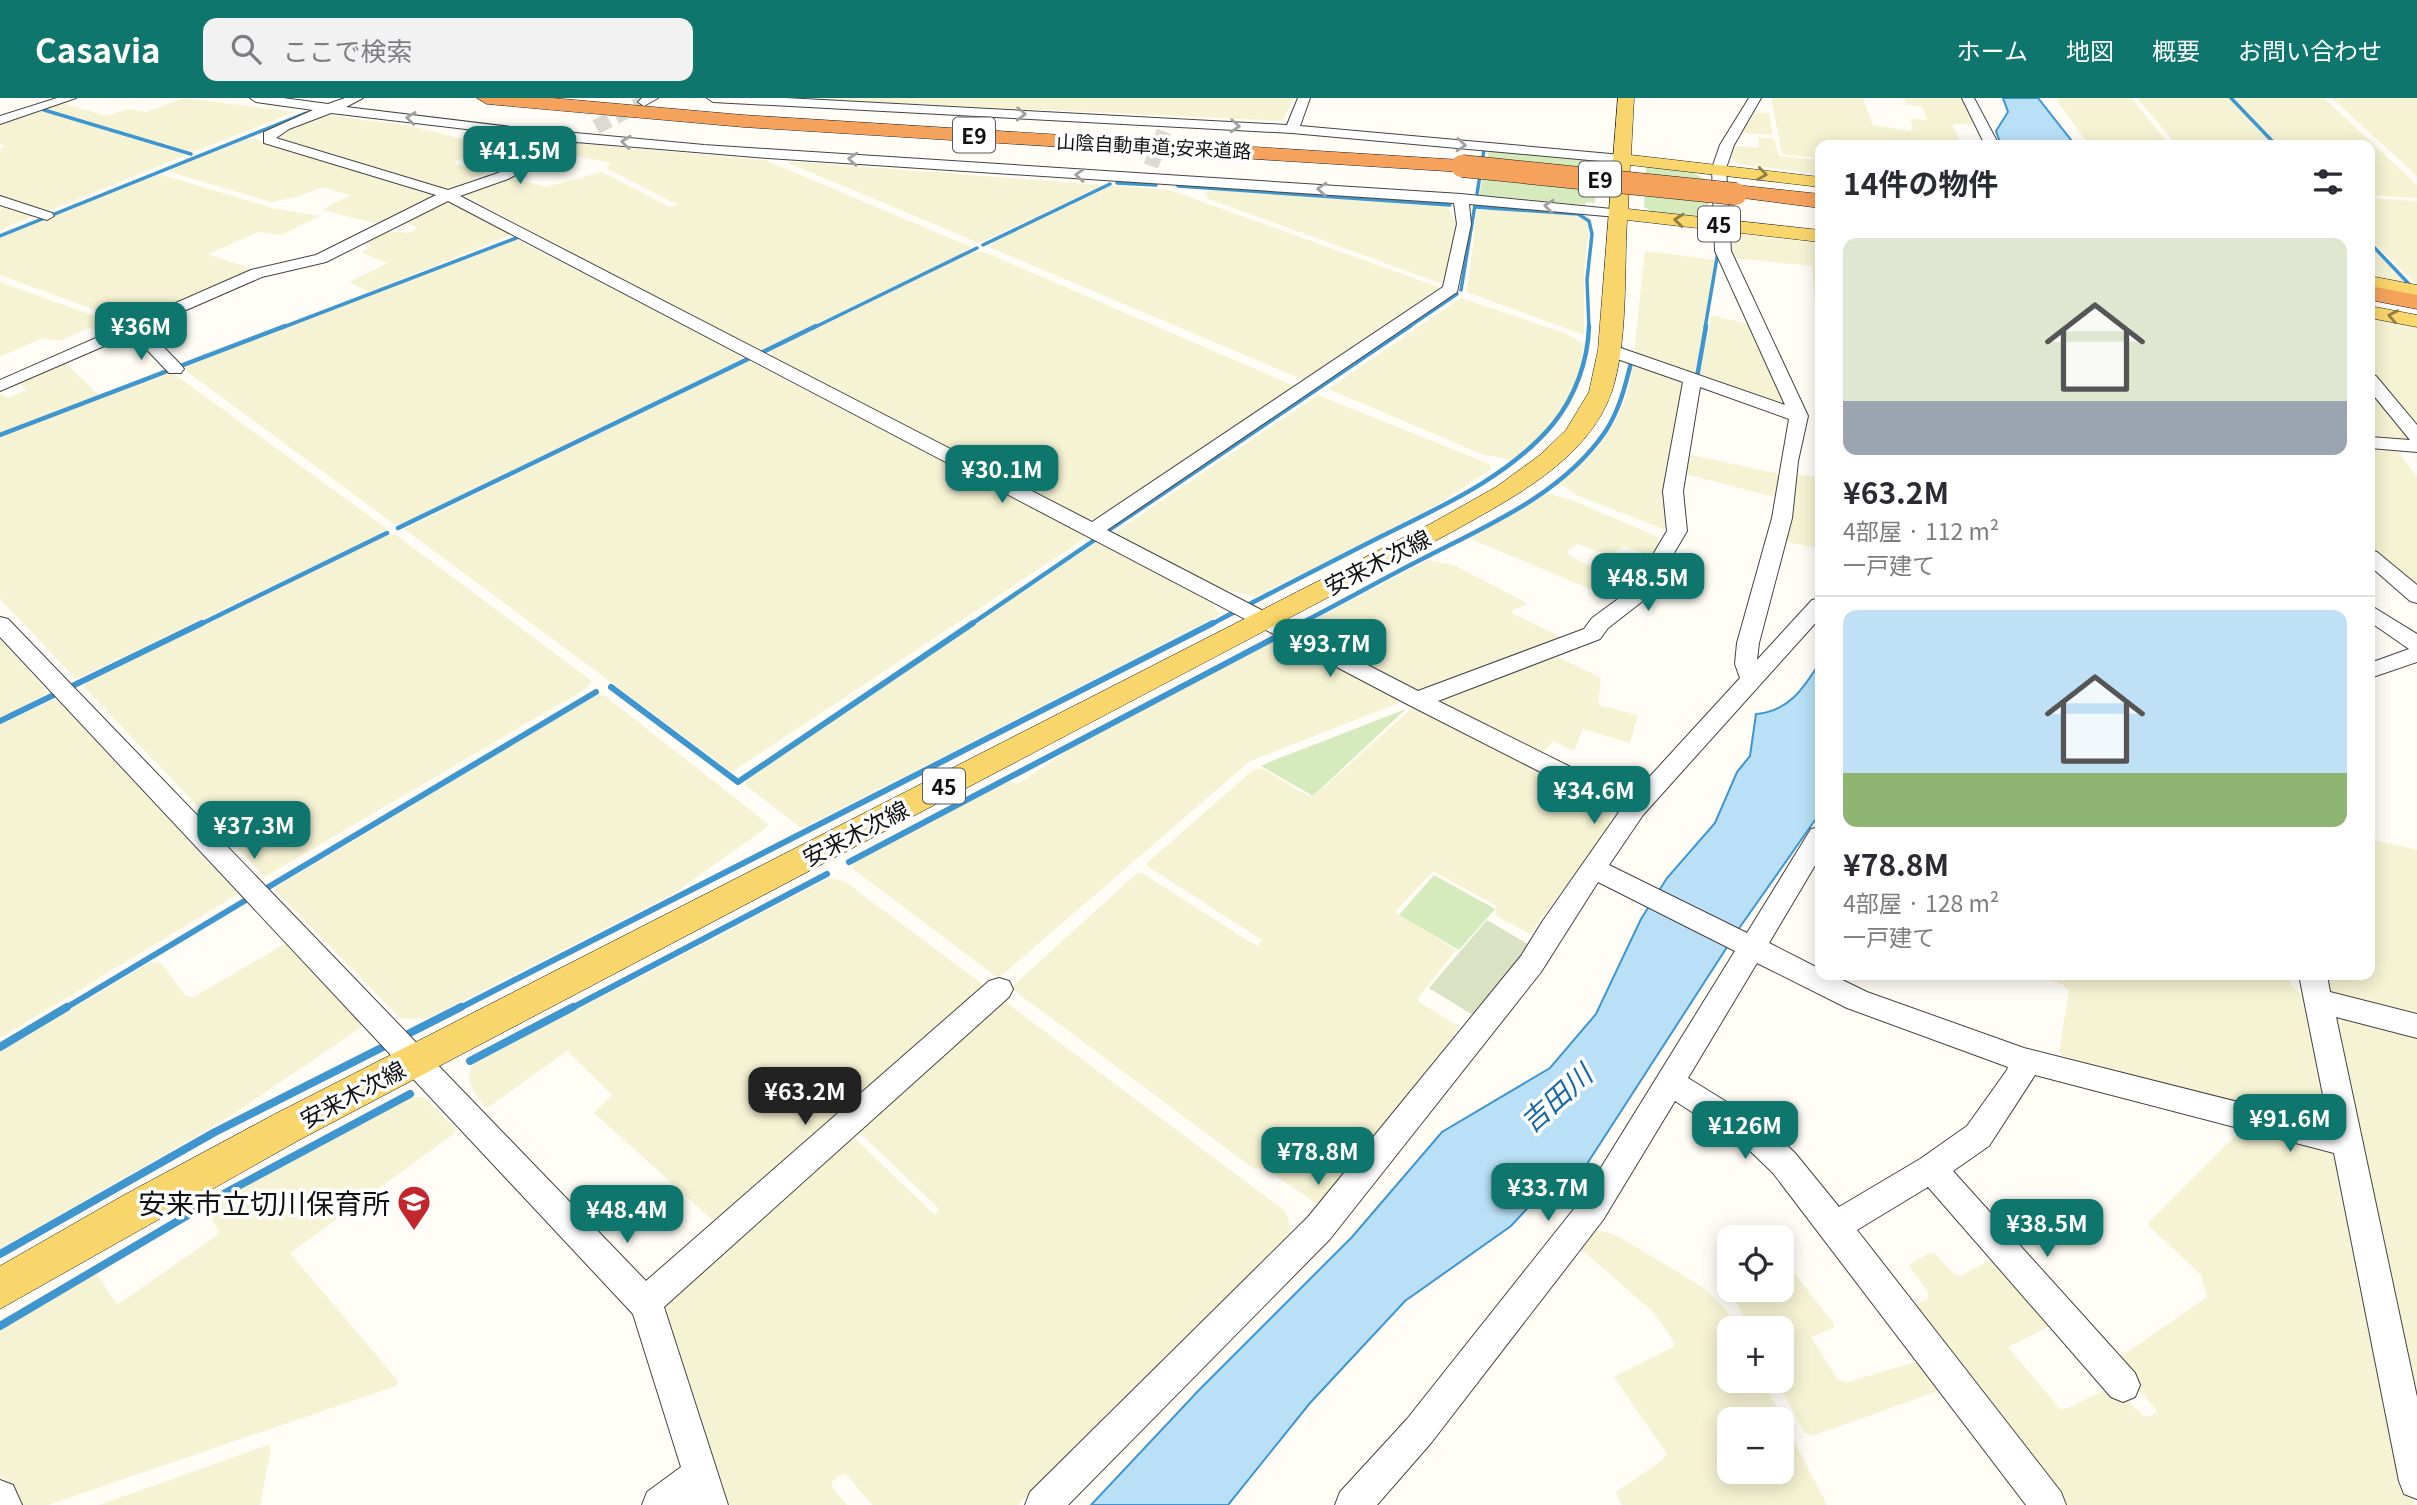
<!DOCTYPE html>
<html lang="ja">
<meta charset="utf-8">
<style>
:root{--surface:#fff;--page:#f2f2f3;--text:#2b2b33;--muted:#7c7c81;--line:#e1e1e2;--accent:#0f766e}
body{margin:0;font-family:Georgia,"Noto Sans JP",serif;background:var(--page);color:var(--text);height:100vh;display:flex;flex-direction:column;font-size:26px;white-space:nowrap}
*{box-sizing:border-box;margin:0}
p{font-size:23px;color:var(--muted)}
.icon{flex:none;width:38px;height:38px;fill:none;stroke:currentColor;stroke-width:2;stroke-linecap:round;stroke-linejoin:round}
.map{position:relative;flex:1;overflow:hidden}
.side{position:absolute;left:1815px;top:42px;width:560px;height:840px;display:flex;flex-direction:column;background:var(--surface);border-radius:14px;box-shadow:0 4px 18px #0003}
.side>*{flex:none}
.controls{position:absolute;left:1717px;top:1127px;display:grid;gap:14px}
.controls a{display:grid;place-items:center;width:77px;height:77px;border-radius:14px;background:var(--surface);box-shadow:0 4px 18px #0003;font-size:35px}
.price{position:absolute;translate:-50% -60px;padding:0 16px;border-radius:14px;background:var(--accent);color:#fff;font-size:23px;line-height:46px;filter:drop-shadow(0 2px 4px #0008)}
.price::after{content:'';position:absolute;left:50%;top:42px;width:21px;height:16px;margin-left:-10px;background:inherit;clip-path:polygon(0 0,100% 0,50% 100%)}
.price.current{background:#222;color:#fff}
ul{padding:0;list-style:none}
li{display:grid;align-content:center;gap:14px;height:371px;padding:0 28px}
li+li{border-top:2px solid var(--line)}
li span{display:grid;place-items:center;height:217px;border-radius:14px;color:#555}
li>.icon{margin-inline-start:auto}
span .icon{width:126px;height:126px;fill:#fffc;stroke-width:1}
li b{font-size:30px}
h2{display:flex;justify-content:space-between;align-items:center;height:84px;padding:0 28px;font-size:30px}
header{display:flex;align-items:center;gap:42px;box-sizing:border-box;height:98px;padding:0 35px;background:var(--accent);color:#fff}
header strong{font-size:33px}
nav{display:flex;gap:38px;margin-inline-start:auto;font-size:24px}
.search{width:490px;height:63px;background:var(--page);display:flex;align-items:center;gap:18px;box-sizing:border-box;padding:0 24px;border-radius:14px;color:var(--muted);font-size:26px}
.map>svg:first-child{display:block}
.farmland{fill:#f6f3d4;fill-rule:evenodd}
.green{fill:#d5ebbd}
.cemetery{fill:#d9e3c4}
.water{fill:#b9e0f7;stroke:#3f96cf;stroke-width:2}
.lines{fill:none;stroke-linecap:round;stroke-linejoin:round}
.stream-far3{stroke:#3f96cf;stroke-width:3.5}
.stream-far2{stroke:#3f96cf;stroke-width:4.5}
.stream-far1{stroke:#3f96cf;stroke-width:6}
.stream{stroke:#3f96cf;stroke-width:8}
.minor-tunnel{stroke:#dbdad3;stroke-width:15;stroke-dasharray:15 7;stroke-linecap:butt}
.minor-casing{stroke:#444;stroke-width:2}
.major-casing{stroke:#222;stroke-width:1}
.highway-casing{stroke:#222;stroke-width:1}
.minor{fill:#fff;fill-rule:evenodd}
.major{fill:#f9d66b;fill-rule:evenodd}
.highway{fill:#f5a25d;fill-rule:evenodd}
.highway-bridge-casing{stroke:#222;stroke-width:23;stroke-linecap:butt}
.highway-bridge{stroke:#f5a25d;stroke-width:22}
.oneway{stroke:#a0a0a0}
.oneway2{stroke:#917d42}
.labels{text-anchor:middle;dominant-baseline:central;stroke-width:7;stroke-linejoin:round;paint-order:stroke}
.far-street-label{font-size:19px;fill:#111;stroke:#fff}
.shield{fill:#fff;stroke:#585858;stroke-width:2}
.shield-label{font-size:21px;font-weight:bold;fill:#111}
.street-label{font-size:23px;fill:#111;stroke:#fff}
.near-water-label{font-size:28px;font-style:italic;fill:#1768a6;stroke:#fff}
.near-poi-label{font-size:28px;fill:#111;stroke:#fff;text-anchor:end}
</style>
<header>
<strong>Casavia</strong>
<div class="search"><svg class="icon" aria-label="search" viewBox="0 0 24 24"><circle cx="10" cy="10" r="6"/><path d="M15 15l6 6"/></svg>ここで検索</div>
<nav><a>ホーム</a><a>地図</a><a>概要</a><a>お問い合わせ</a></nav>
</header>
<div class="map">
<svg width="2417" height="1407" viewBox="0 0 2417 1407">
<rect width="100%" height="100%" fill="#fffdf5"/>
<g class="farmland">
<polygon points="184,0 295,14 193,54 45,11 63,5 107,18 127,11 146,14"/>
<polygon points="792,0 1293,0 1284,21 1280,23"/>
<polygon points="1771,0 1863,0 1873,27 1909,33 1913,31 1910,21 1928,22 1922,9 1906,6 1904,0 1963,0 1977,26 1952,26 1962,47 1820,47 1820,60 1786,57 1782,55"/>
<polygon points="2055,0 2131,0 2170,47 2089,47"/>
<polygon points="2137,0 2229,0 2273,47 2177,47"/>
<polygon points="2234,0 2324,0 2417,87 2417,100 2370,97 2370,47 2279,47"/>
<polygon points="2332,0 2417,0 2417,78"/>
<polygon points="42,13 186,57 54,111 44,113 0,98 0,51 5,48 0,46 0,27"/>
<polygon points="1755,14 1769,15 1773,37 1742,35"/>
<polygon points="323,17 406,27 486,47 453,65 486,75 455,89 442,90 275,38"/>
<polygon points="1758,39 1774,41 1779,58 1820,62 1820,77 1740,66 1728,59 1733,48 1759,49"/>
<polygon points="255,40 272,49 403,86 435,98 378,126 322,112 350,97 322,89 297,99 271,104 167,73 246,41"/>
<polygon points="573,45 765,62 971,149 970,152 760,253 464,98 466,94 508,79 546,89 602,74 670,109 678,107 606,70 611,65 556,54"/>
<polygon points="786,64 799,64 1103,87 979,145"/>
<polygon points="163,77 272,110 320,118 281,137 258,134 208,156 255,172 133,226 0,177 0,140 153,78"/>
<polygon points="1111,87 1170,92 1441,190 1441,193 1304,282 991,150 993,144"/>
<polygon points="1211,92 1447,108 1456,125 1445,184 1440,185 1209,101 1205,96"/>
<polygon points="2370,100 2417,103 2417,187 2370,141"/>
<polygon points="0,105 36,117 0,132"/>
<polygon points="441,105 454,106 513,136 370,194 349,184 388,165 361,155 372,148 365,144 386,133 411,135 418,129 400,124"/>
<polygon points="1477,112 1527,112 1573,117 1587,123 1589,129 1584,175 1584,237 1467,194"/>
<polygon points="1740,136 1820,145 1820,225 1816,223 1812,168 1734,160 1729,155 1727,138"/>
<polygon points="515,141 747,259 401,426 394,426 182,270"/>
<polygon points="2370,148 2402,182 2402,184 2370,178"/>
<polygon points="1645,153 1717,162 1695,274 1688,275 1634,254"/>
<polygon points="973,154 984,154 1297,289 1097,421 1087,421 771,258 771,252"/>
<polygon points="0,183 3,185 127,230 110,238 89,230 60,243 43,240 0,259"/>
<polygon points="1461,200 1567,236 1584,246 1579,276 1565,307 1541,338 1512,362 1484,357 1328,291"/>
<polygon points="1715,218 1749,226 1788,307 1785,309 1700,276 1711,219"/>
<polygon points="2370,220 2417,229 2417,331 2370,274"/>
<polygon points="63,263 99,297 0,335 0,295 8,300 27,292 18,284"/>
<polygon points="749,263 1086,436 1084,441 732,674 404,431"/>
<polygon points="1634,263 1688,280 1667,429 1663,431 1579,398 1559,386 1592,356 1615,324 1627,298"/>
<polygon points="167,275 173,275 386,430 384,435 76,581 0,501 0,339"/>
<polygon points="2370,292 2411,343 2408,346 2370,343"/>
<polygon points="1318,297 1489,366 1491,371 1432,410 1256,499 1219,490 1118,437 1117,433"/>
<polygon points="2370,347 2396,351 2417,379 2417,492 2370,451"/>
<polygon points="1687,356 1776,375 1782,380 1779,397 1774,399 1682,375"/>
<polygon points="1795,376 1820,380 1820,451 1784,443"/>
<polygon points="1546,395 1569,401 1656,438 1660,447 1651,458 1624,448 1609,458 1578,446 1568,453 1569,457 1609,478 1595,493 1473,442 1472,438"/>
<polygon points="388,437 396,437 592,583 587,590 265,779 83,588 88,583"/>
<polygon points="1096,444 1210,503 1220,517 805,729 800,729 745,687 746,681"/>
<polygon points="1428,462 1454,467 1525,504 1526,507 1512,512 1512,515 1561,539 1560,541 1419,593 1312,539 1308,525"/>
<polygon points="0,541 49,595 0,620"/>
<polygon points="1278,541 1395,599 1399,605 1250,663 1001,878 995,878 853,771 852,766 1006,683 1018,686 1073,649"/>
<polygon points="1556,558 1601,580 1598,607 1638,617 1630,645 1583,631 1574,653 1554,643 1542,655 1438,605 1438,601"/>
<polygon points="604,597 768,726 766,730 673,796 433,918 422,921 400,920 276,793 276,789 595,598"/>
<polygon points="56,601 238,796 0,940 0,626"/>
<polygon points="1413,609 1532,667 1594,702 1610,715 1610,728 1530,836 1495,817 1496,808 1433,773 1395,814 1456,852 1418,900 1419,904 1458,928 1458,932 1319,1107 1264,1070 1254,1071 1012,891 1014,887 1137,775 1142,775 1258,849 1262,842 1147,768 1147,765 1253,672 1262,670 1308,698 1314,698"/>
<polygon points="2370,741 2417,752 2417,922 2331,900 2322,887 2321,877 2370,877"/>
<polygon points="829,780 844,783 985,888 717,1126 594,1015 612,997 567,953 486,1011 473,992 468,979 473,966"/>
<polygon points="286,845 362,925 359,931 226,1021 0,1151 0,953 151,864 161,865 186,898 194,899"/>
<polygon points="2033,877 2291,877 2291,887 2313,908 2338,1030 2066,961 2059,954 2069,893 2063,887"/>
<polygon points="1004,903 1285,1113 1291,1130 1289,1138 1018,1407 872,1407 846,1376 842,1376 832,1384 832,1389 847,1407 724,1407 664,1208 851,1037 935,1117 939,1111 857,1032"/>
<polygon points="2331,910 2417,931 2417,1339"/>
<polygon points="407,999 424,999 456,1031 455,1035 290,1155 398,1283 396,1288 48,1407 18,1407 0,1375 0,1232 92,1175 96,1175 116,1205 120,1205 216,1138 219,1133 204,1110"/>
<polygon points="2243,1030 2342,1056 2414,1407 2060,1407 1912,1209 1929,1200 1928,1194 1909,1167 1929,1155 1935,1156 1955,1177 1960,1178 1996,1159 2056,1225 2008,1249 2060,1311 2066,1311 2113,1288 2142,1317 2149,1319 2156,1315 2156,1311 2122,1274 2119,1260 2207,1199 2201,1177 2149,1128 2149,1124"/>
<path d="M1593,1132L1614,1136L1701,1188L1725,1210L1736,1230H1729V1283H1763L1827,1407H1621L1616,1394L1664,1361L1667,1356L1614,1279L1673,1249L1675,1245L1652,1213L1582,1152L1581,1147ZM1729,1321H1782V1374H1729Z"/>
<polygon points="1784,1162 1834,1226 1833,1230 1811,1239 1837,1280 1845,1285 1922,1262 1944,1291 1812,1338 1804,1334 1777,1283 1782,1283 1782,1230 1749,1230 1732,1196 1738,1192 1782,1192"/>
<polygon points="268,1347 271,1351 260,1407 99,1407"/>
</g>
<g class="green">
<polygon points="1489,52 1588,61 1598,65 1595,105 1586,104 1585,107 1479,97"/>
<polygon points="1652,68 1686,71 1707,82 1709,115 1690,119 1649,115 1649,111 1644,110 1646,69"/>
<polygon points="1406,611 1313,698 1261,668 1272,663"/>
<polygon points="1434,777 1495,811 1459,852 1399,817"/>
</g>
<polygon class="cemetery" points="1487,822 1533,849 1476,919 1429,890"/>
<g class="water">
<polygon points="2003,0 2038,0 2075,47 2001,47 1996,33 2008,14"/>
<path d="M1820,564V715L1740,829L1585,1069L1549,1087L1511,1128L1405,1203L1310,1305L1228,1407H1091L1199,1292L1352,1139L1442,1034L1550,970L1596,916L1641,821L1667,780L1715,725L1737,674L1750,658L1756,616C1788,614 1804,590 1820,564Z"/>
</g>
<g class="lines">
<g class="stream-far3">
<polyline points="2231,0 2276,47"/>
<polyline points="44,12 191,56"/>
<polyline points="1117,85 1156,87"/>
<polyline points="1178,88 1450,107"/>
<polyline points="1477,96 1484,52"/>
<polyline points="1475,109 1578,116 1589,123 1592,136 1587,182 1589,230"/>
<polyline points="0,138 306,15"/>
<polyline points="2370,145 2409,186"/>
<polyline points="983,147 1110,86"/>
<polyline points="1461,192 1475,107"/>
<polyline points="281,230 524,137"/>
<polyline points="813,230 977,150"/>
<polyline points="1407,230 1457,196"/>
<polyline points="1705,230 1718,154"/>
</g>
<g class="stream-far2">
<polyline points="761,255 816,228"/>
<polyline points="1697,279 1706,228"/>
<polyline points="0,337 285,228"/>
<polyline points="398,430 748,261"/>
<polyline points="1109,432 1410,228"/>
<path d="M1305,523C1346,502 1386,479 1428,458C1491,426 1563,395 1605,334C1619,313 1625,289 1631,265"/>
<polyline points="199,527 387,435"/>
<polyline points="970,527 1096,441"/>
<path d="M1210,527C1266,497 1323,468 1380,439C1440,409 1509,379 1553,326C1575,299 1588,263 1589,228"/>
</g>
<g class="stream-far1">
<polyline points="611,589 738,684 973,525"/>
<polyline points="0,623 202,525"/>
<polyline points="849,764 1276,539"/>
<polyline points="260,794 596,594"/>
<polyline points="64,911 251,799"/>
<polyline points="458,911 1213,525"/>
<polyline points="570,911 827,776"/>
</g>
<g class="stream">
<polyline points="402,939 461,909"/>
<polyline points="0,949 67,909"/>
<polyline points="470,963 573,909"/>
<polyline points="0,1156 215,1034 389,946"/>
<polyline points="0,1228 227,1094 410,996"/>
</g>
<g class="minor-tunnel">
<polyline points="596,29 644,4"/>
<polyline points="1151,68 1164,33"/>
</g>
<defs>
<g id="minor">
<polygon points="57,0 76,0 0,26 0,18"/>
<path d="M250,0H283L328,6L345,0H363L346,9L511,29L704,47L1461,96L1622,112V118L1617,119L1469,106L1471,126L1457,194L1107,432L1418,593L1584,531L1592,520L1633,490L1667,433L1663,393L1683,284L1603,256L1600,252L1603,248H1615L1785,307L1715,153L1712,70L1720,47L1749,0H1761L1734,47L1726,70L1731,153L1808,318L1798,363L1792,420L1759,545L1757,562L1812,502L1820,500V520L1643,717L1609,767L1747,835L1811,731L1820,729V759L1769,845L1820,871V877H1832L1867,894L2024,950L2329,1027L2299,877H2327L2330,894L2417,916V940L2336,919L2417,1299V1401L2404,1396L2399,1383L2334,1055L2035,977L1989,1048L1953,1073L2135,1275L2140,1287L2135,1299L2123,1304L2111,1299L1928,1089L1857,1132L2061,1394L2066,1407H2026L1773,1075L1747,1050L1675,1003L1603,1122L1431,1345L1377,1407H1335L1340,1394L1407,1321L1581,1102L1735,853L1598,784L1541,874L1330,1141L1068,1407H1025L1030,1394L1308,1119L1521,858L1542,824L1619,714L1409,607L448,103L326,164L262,179L145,230L181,267L184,271L181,275H169L132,236L0,293V282L251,172L316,157L436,97L264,45V34L313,12L256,4ZM331,15L559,42L498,75L448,92L276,40L289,31ZM576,44L768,60L1454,105L1457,126L1443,189L1092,424L460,98L508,81ZM1700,289L1789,321L1772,420L1737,545L1735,566L1740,580L1631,699L1438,603L1600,541L1608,530L1648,499L1687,433L1683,393ZM1757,865L1847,910L2008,969L2007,972L1967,1028L1920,1061L1839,1109L1795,1055L1769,1030L1688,980Z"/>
<polygon points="658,0 644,8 638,4 642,0"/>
<polygon points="707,0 785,0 1287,27 1298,0 1310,0 1300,28 1622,57 1629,61 1622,65 1292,35 713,4"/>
<polygon points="1962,0 1974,0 1999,47 1985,47"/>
<polygon points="0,98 52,115 54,118 47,122 0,107"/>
<polygon points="2370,277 2376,278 2417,327 2417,354 2370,350 2370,339 2410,342 2370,293"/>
<polygon points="2370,452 2377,454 2417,487 2417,505 2410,503 2370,468"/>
<polygon points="2370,507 2417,536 2417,564 2370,580 2370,565 2409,551 2370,524"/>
<polygon points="0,519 8,521 646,1183 989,883 999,880 1009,883 1013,891 1009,899 664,1209 728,1407 642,1407 647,1394 681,1369 633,1216 0,539"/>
<polygon points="0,1382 13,1387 22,1407 0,1407"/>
</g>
<g id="major">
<path d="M1618,0H1634L1631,57L1820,79V89L1630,67L1628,111L1820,132V144L1627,122C1624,175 1628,243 1612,293C1588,363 1510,401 1450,435L301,1041L0,1211V1168L124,1097L273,1017L1432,425L1496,389L1540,357L1566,332L1589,294L1598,252Z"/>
<polygon points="2370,178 2417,187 2417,199 2370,190"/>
<polygon points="2370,208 2417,217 2417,229 2370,220"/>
</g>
<g id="highway">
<polygon points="477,0 552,0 743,17 1462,62 1472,68 1462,74 743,29 487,6"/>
<polygon points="1736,87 1820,96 1820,110 1728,98 1725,93 1728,88"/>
<polygon points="2370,188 2417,197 2417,211 2370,202"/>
</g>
</defs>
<use href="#minor" class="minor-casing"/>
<use href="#major" class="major-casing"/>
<use href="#highway" class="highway-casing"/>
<use href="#minor" class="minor"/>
<use href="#major" class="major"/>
<use href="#highway" class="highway"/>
<defs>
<polyline id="highway-bridge" points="1462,68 1736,96"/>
</defs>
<use href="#highway-bridge" class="highway-bridge-casing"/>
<use href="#highway-bridge" class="highway-bridge"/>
</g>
<defs><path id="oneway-chevron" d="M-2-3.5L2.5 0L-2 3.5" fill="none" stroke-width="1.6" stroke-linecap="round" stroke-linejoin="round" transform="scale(1.75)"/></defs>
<g class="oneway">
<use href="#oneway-chevron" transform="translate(1021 16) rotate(2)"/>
<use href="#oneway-chevron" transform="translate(411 20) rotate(-173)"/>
<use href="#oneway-chevron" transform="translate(1235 28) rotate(3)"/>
<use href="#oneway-chevron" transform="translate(626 44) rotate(-174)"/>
<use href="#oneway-chevron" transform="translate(1461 47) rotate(5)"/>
<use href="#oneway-chevron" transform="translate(853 61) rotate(-176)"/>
<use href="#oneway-chevron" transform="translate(1080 77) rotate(-176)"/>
<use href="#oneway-chevron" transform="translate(1322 91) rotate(-176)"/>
<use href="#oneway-chevron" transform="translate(1549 108) rotate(-174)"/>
</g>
<g class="oneway2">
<use href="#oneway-chevron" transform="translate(1762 76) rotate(8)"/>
<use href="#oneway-chevron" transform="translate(1679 122) rotate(-174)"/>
<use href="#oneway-chevron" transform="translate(2393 218) rotate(-169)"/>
</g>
<defs>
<symbol id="school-pin" viewBox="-11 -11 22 30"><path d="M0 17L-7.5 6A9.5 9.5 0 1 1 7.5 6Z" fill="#c4262e" stroke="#fff"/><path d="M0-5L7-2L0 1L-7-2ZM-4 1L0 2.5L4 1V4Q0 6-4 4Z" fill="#fff"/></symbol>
</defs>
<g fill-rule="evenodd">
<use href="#school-pin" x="395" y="1085" width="38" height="52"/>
</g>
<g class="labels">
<g class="far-street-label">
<text transform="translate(1154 47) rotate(3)">山陰自動車道;安来道路</text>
</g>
<g class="shield">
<rect x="953" y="19.5" width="42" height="35" rx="5"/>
<rect x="1579" y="63.5" width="42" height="35" rx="5"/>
<rect x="1698" y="108.5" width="42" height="35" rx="5"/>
<rect x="923" y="670.5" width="42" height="35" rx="5"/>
</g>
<g class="shield-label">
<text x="974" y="37">E9</text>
<text x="1600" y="81">E9</text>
<text x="1719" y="126">45</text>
<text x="944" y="688">45</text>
</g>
<g class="street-label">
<text transform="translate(1377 463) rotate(-27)">安来木次線</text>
<text transform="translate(855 734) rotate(-27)">安来木次線</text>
<text transform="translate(352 995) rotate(-28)">安来木次線</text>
</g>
<g class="near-water-label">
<text transform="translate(1555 999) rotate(-42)">吉田川</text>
</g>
<g class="near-poi-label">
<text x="390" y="1104">安来市立切川保育所</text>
</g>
</g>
</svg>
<div class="controls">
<a><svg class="icon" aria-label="locate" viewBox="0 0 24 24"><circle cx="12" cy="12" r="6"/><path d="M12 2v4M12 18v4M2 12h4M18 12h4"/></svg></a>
<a>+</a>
<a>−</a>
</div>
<b class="price" style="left:520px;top:88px">¥41.5M</b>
<b class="price" style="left:141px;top:264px">¥36M</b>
<b class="price" style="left:1002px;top:407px">¥30.1M</b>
<b class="price" style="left:1648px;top:515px">¥48.5M</b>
<b class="price" style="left:1330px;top:581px">¥93.7M</b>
<b class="price" style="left:1594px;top:728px">¥34.6M</b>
<b class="price" style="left:254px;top:763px">¥37.3M</b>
<b class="price current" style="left:805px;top:1029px">¥63.2M</b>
<b class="price" style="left:2290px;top:1056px">¥91.6M</b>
<b class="price" style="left:1745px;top:1063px">¥126M</b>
<b class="price" style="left:1318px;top:1089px">¥78.8M</b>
<b class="price" style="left:1548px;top:1125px">¥33.7M</b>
<b class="price" style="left:627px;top:1147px">¥48.4M</b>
<b class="price" style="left:2047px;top:1161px">¥38.5M</b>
<section class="side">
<h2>14件の物件<svg class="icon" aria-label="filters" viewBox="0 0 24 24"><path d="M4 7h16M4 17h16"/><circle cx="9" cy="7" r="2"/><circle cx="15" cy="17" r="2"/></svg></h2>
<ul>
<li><span style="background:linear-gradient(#dfe7d0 75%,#9aa5b1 0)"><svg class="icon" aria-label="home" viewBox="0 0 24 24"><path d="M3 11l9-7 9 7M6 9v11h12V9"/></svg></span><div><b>¥63.2M</b><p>4部屋 · 112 m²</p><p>一戸建て</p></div></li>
<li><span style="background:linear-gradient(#bfe0f5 75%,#8fb573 0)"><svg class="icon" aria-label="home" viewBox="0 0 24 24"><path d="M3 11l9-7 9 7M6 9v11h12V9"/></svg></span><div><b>¥78.8M</b><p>4部屋 · 128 m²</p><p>一戸建て</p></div></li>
</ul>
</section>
</div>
